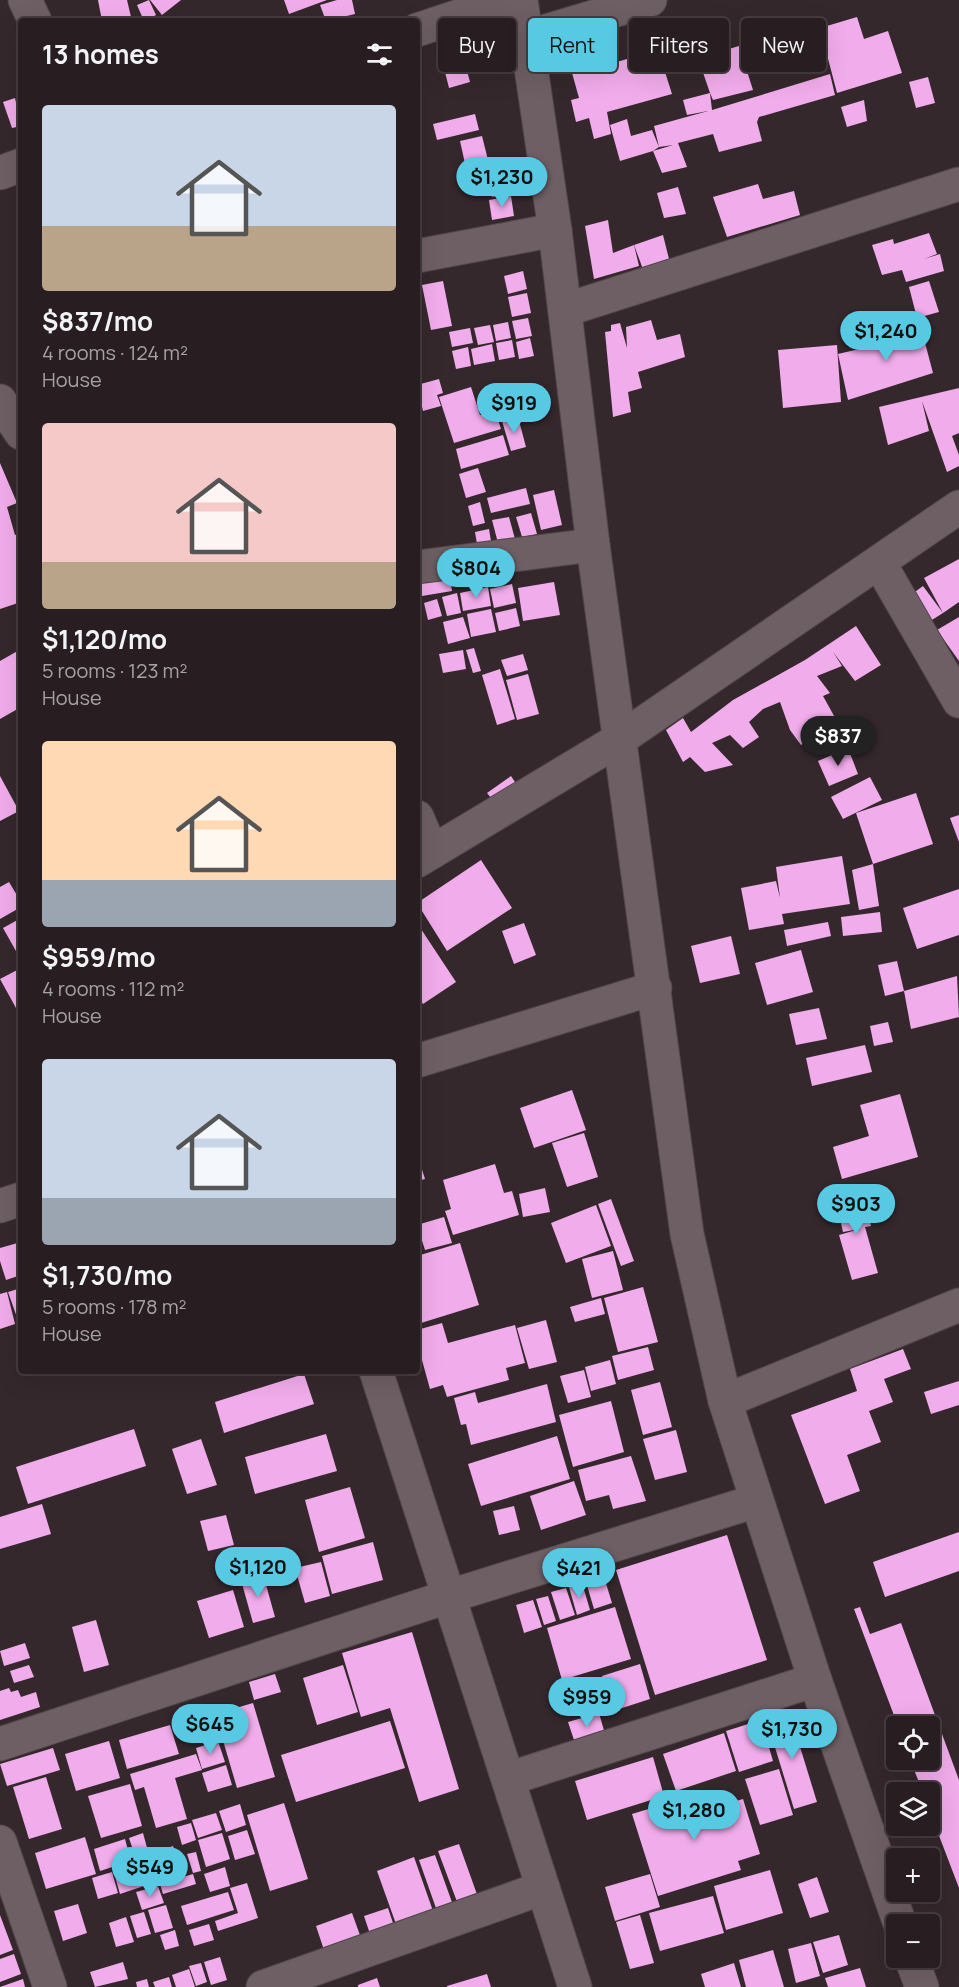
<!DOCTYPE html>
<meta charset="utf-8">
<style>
:root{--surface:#281e21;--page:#342b2e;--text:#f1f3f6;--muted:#a5a2a5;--line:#443c3f;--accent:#58c9e3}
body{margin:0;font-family:Manrope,sans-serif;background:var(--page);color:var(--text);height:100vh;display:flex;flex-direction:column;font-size:22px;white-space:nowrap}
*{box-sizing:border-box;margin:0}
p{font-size:20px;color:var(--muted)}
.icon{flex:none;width:33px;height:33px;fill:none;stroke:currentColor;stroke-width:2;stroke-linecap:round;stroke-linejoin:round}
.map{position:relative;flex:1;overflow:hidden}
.drawer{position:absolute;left:18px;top:18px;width:402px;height:1356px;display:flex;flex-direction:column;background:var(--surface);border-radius:6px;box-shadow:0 6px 24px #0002,0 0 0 2px var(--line)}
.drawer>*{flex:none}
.guide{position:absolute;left:438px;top:18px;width:430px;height:54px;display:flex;gap:12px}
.tools{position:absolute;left:886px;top:1716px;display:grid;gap:12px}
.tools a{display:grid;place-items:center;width:54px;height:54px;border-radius:6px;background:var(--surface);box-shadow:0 6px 24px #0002,0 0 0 2px var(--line);font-size:30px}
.price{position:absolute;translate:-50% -51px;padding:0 14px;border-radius:21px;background:var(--accent);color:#111;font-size:20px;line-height:39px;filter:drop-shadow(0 2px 3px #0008)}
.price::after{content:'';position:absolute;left:50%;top:36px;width:18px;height:14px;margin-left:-9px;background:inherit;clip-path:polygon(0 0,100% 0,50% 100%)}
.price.selected{background:#222;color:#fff}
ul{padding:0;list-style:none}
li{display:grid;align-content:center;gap:12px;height:318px;padding:0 24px}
li span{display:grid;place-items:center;height:186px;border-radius:6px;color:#555}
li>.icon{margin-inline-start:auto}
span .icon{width:108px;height:108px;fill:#fffc;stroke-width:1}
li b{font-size:26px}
h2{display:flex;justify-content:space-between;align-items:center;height:72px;padding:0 24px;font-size:26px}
.pill{padding:0 21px;border-radius:6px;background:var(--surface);box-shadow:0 6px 24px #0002,0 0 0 2px var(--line);font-size:21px;line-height:54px}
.pill.selected{background:var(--accent);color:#111}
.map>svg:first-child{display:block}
.building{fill:#f1aceb}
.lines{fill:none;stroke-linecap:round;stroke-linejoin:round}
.minor-casing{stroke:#52474a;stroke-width:35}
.minor{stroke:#6e5f64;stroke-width:33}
</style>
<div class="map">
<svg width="959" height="1987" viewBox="0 0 959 1987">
<rect width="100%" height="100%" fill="#35282c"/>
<g class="building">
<polygon points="98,0 127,0 131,17 102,21"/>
<polygon points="149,0 156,15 144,21 137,5"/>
<polygon points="150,0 181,0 162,15"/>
<polygon points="284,0 327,0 289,14"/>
<polygon points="337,0 352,0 355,14 326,21 320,5"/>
<polygon points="857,17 864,39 888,31 902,73 837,93 820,28"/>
<polygon points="708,22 715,45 694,50 688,26"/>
<polygon points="461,45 466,65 447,70 442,49"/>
<polygon points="739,46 753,90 713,100 710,93 712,110 830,74 835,95 759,117 757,122 762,141 719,152 713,134 678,143 687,167 662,173 653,151 620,161 610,125 627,119 631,136 652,130 659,147 653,151 673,145 659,147 654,126 708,111 687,115 683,100 710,93 698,58"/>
<polygon points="658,50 672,94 607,112 611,134 594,139 589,118 576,122 571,100 579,98 569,62 592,56 596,68"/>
<polygon points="466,67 470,82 449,88 445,72"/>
<polygon points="928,77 935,103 916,108 909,82"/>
<polygon points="15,98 21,126 12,128 3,102"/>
<polygon points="864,100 867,121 847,127 841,107"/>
<polygon points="475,114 479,130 437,140 433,124"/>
<polygon points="482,136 491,172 468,177 460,141"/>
<polygon points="506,175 510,194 492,197 489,177"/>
<polygon points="758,184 763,199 794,191 800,215 727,237 713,197"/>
<polygon points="678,187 686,214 664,218 657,193"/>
<polygon points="511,196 514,216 492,220 489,200"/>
<polygon points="608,220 613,253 634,245 639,266 594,279 585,226"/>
<polygon points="929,233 937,254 924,259 940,254 944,271 906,282 902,270 882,275 872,245 893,239 894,244"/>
<polygon points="663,235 670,263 644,272 634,245"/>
<polygon points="523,271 527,289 508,294 504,276"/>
<polygon points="443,281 452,326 431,330 422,285"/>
<polygon points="929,281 939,312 917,318 909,287"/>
<polygon points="527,293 531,313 512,317 508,297"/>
<polygon points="528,318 532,336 516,339 512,321"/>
<polygon points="651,320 657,340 680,334 685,357 638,372 642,388 628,392 631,412 613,417 605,332 611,331 611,325 620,323 627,348 626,327"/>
<polygon points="508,322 511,338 496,341 493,325"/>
<polygon points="920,324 933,373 848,400 838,354 872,346 872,337"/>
<polygon points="490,325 494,342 478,345 474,328"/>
<polygon points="470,328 473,343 452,347 449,332"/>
<polygon points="530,338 534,356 519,359 516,342"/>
<polygon points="512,340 515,357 499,360 496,343"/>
<polygon points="492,344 495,361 474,365 471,349"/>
<polygon points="837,345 841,402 783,408 778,350"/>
<polygon points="468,347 471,366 456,369 452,351"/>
<polygon points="439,379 443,393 437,395 441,406 423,411 417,385"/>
<polygon points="471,387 480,415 495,410 501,429 454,443 439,397"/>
<polygon points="959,388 959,433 952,436 959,455 959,466 947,472 922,401 929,431 888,445 879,407"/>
<polygon points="518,417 526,447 511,451 502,421"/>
<polygon points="503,435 509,455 461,469 456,449"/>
<polygon points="0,463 17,503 7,507 15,535 21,533 21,602 0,609"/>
<polygon points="478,468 486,492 466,498 459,474"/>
<polygon points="526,488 530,504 491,513 487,498"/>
<polygon points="554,490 562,525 541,530 533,495"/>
<polygon points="480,502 485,523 473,526 468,506"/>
<polygon points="531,513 537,534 522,537 516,517"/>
<polygon points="509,517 515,539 498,543 492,520"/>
<polygon points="489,529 491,541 477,544 475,532"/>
<polygon points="959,559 959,602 943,613 924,625 908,597 923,586 943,613 924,578"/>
<polygon points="450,578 452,591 422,596 420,583"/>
<polygon points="554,582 560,615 523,621 518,588"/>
<polygon points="512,584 516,603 494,608 490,589"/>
<polygon points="488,587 491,606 463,611 460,593"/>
<polygon points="457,593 461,613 447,616 442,597"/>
<polygon points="437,599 442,616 428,620 424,603"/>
<polygon points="516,608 520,626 499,631 495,613"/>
<polygon points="491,609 496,632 471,637 467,614"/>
<polygon points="463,617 470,638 448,644 443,622"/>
<polygon points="959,617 959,661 937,630"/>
<polygon points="856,626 881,665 855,681 833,652 842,666 817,676 830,693 823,696 838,723 801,745 790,730 780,702 763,709 749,722 759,737 743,748 730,735 712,743 733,765 705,772 690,757 683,762 666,730 683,718 691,732 733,700 805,660"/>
<polygon points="474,648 481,671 473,673 466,650"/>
<polygon points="21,649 21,707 0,719 0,661"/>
<polygon points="463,650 466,669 443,673 439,654"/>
<polygon points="523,654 528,670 507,676 501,660"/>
<polygon points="500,669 515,719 497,725 482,675"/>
<polygon points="528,674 539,714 517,720 506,680"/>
<polygon points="848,748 858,774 829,786 818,761"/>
<polygon points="0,776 19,811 0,821"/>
<polygon points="511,776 519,788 496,804 487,793"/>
<polygon points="870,777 882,800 843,819 831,797"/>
<polygon points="916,793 933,844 873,864 879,906 859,910 852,870 873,864 856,813"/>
<polygon points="959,815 959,842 950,818"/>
<polygon points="842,856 850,904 782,914 784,924 749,930 741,888 776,881 780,898 776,867"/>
<polygon points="481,860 512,908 447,951 417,903"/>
<polygon points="9,882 21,902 21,907 0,919 0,887"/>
<polygon points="959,889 959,935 917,949 903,908"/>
<polygon points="880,912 882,932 843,936 841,917"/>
<polygon points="21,918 21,960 3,928"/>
<polygon points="828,922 831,936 787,946 784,930"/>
<polygon points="417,923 456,982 423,1004 417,995"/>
<polygon points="524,923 536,955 514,964 502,931"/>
<polygon points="731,936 740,974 700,983 691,946"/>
<polygon points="801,950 813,992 767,1005 755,963"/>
<polygon points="897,961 904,991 885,996 878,965"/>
<polygon points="21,968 21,1005 16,1008 0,979"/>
<polygon points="957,976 959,1017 911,1029 904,991"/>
<polygon points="819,1008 827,1039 796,1045 789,1014"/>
<polygon points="888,1022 893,1042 874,1046 870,1026"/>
<polygon points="865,1045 872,1072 812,1086 806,1058"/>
<polygon points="572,1090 586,1130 534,1148 520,1108"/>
<polygon points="900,1094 918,1157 842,1179 833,1147 869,1136 860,1105"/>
<polygon points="584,1133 598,1177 567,1187 552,1143"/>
<polygon points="417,1154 425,1179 417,1181"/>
<polygon points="495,1164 504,1193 512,1191 519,1215 453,1235 445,1211 451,1209 443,1180"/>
<polygon points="545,1188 550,1212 523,1217 519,1194"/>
<polygon points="864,1191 871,1226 865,1227 878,1273 852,1280 839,1235 860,1229 843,1232 835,1197"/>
<polygon points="611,1199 634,1261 621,1266 598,1204"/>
<polygon points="596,1205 611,1246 566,1263 551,1223"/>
<polygon points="444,1217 452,1243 425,1250 417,1225"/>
<polygon points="21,1242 21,1275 6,1280 0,1261 0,1248"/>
<polygon points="460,1243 479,1305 421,1323 417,1310 417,1256"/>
<polygon points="613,1251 623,1290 592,1298 582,1259"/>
<polygon points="643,1287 658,1342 618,1352 604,1298"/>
<polygon points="21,1288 21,1322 19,1323 8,1292"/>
<polygon points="7,1292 15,1324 0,1329 0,1294"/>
<polygon points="601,1298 605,1314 575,1322 570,1307"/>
<polygon points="546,1320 557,1362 529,1369 517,1328"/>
<polygon points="442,1323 448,1343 515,1325 525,1363 506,1368 509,1380 447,1397 443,1385 430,1389 417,1342 417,1330"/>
<polygon points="648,1347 654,1370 618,1380 612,1356"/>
<polygon points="903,1349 911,1369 884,1379 893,1402 869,1411 881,1442 847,1455 860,1491 825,1504 791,1415 857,1391 850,1369"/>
<polygon points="610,1360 616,1384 591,1391 585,1367"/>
<polygon points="584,1370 591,1397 568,1403 560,1376"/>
<polygon points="304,1374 314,1404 224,1433 215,1402"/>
<polygon points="959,1381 959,1405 931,1414 924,1392"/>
<polygon points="660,1382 672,1427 643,1435 631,1390"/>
<polygon points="547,1384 556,1422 471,1445 466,1424 461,1425 454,1398 475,1392 478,1403"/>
<polygon points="611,1401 624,1452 573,1467 559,1415"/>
<polygon points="134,1429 146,1466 28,1504 16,1467"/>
<polygon points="676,1430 687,1472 655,1480 643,1439"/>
<polygon points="326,1434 337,1471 255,1494 245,1457"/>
<polygon points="557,1436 570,1479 481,1506 468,1464"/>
<polygon points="201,1439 217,1485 187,1494 172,1449"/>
<polygon points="631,1456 646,1501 613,1509 609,1495 586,1501 578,1470"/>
<polygon points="574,1481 586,1515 541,1530 530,1496"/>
<polygon points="350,1487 365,1538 319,1552 305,1500"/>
<polygon points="42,1504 51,1534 0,1549 0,1517"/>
<polygon points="514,1506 520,1530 499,1535 493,1511"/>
<polygon points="226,1515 234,1545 208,1551 200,1521"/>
<polygon points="959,1532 959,1571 885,1597 873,1562"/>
<polygon points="727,1535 767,1660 655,1695 616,1570"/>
<polygon points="373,1542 383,1580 332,1594 322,1556"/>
<polygon points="321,1562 330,1596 305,1603 295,1568"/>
<polygon points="263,1574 275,1617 253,1623 241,1580"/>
<polygon points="604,1577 612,1603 594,1609 586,1582"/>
<polygon points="582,1583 590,1610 577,1615 569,1587"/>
<polygon points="566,1588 575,1615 560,1620 551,1592"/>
<polygon points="233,1590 244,1627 209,1638 197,1601"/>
<polygon points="548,1596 556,1621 544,1625 536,1599"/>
<polygon points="533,1600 542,1627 524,1633 516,1605"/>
<polygon points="615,1607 631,1659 562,1680 547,1628"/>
<polygon points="860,1607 870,1634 901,1623 959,1780 959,1888 930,1812 930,1792 923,1792 910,1760 930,1760 930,1726 898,1726 854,1609"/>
<polygon points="96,1620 109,1665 84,1672 72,1627"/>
<polygon points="412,1632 459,1789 419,1802 390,1708 361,1717 342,1653"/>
<polygon points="25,1643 30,1658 4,1666 0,1651"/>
<polygon points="640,1664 650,1699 613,1711 602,1676"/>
<polygon points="29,1665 34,1677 14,1683 10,1671"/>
<polygon points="343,1665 358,1712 317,1725 303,1678"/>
<polygon points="275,1674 281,1692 254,1700 249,1682"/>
<polygon points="9,1688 11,1692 18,1690 21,1697 36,1692 40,1707 0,1720 0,1691"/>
<polygon points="253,1703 275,1777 237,1788 222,1737 212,1740 205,1717"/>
<polygon points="789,1711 817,1802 794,1809 766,1718"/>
<polygon points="599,1713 605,1734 575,1743 568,1722"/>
<polygon points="761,1720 773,1761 739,1772 726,1731"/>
<polygon points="390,1721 405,1768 296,1802 281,1755"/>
<polygon points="170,1725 179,1754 127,1769 119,1740"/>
<polygon points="724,1733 736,1771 676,1791 663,1754"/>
<polygon points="109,1741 120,1778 76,1791 65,1754"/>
<polygon points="218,1741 225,1762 202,1769 196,1748"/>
<polygon points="53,1748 60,1770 7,1786 0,1764"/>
<polygon points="196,1754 202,1770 175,1778 187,1819 156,1828 144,1787 135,1790 130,1774"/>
<polygon points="653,1757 664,1796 587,1820 575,1781"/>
<polygon points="226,1765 232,1785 208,1792 202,1773"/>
<polygon points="779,1769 793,1815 760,1825 745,1779"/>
<polygon points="46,1777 62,1829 29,1839 13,1787"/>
<polygon points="130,1784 142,1826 101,1838 88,1796"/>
<polygon points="691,1796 722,1805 743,1799 760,1854 738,1861 741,1870 658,1896 632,1814"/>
<polygon points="284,1803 308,1879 270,1891 247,1815"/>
<polygon points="240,1804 246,1825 226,1832 219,1811"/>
<polygon points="216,1813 222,1830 198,1838 192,1820"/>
<polygon points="191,1823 196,1840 182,1845 177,1827"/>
<polygon points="247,1830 255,1854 235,1860 228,1836"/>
<polygon points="143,1833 149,1855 136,1859 129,1838"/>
<polygon points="222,1833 230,1859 206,1867 198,1840"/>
<polygon points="85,1837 96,1874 46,1889 35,1853"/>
<polygon points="125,1839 131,1861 100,1871 94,1849"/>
<polygon points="459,1844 479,1900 459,1907 438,1851"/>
<polygon points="173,1846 181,1872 160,1879 152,1853"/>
<polygon points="196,1852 201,1871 193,1873 187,1854"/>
<polygon points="435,1855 453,1905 437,1911 419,1860"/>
<polygon points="414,1857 433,1911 396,1924 377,1871"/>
<polygon points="144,1864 150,1884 120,1894 114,1873"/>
<polygon points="225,1867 230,1886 210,1892 204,1874"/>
<polygon points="770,1870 783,1913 726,1930 714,1886"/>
<polygon points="112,1872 118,1893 98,1899 92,1878"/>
<polygon points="193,1874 196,1884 163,1894 160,1884"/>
<polygon points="650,1874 660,1907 615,1921 605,1887"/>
<polygon points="817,1877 829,1912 810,1918 798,1884"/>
<polygon points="247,1883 258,1918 218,1931 215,1921 238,1913 230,1888"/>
<polygon points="158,1886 164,1903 142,1910 136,1892"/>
<polygon points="228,1892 234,1910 187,1925 181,1906"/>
<polygon points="713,1896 724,1933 660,1951 649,1913"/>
<polygon points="78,1904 87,1933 63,1941 54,1911"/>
<polygon points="166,1905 173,1928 155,1933 148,1910"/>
<polygon points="388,1908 396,1932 372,1940 364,1916"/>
<polygon points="144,1912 151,1934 137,1938 130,1916"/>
<polygon points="352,1913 361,1938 324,1950 316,1926"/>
<polygon points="0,1915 13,1950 0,1955"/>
<polygon points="640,1915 654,1963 630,1969 616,1922"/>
<polygon points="126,1917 134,1942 116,1947 109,1923"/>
<polygon points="209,1924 214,1940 194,1946 189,1930"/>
<polygon points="175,1930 179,1946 165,1950 160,1935"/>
<polygon points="839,1935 848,1965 823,1973 813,1942"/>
<polygon points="811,1943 820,1976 796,1983 788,1949"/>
<polygon points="773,1950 784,1987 746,1987 739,1960"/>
<polygon points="14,1954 21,1974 0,1982 0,1959"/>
<polygon points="220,1957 227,1980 211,1985 204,1962"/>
<polygon points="123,1962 128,1979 95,1987 90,1972"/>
<polygon points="201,1963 207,1982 196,1986 189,1966"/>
<polygon points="734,1963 741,1987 705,1987 701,1974"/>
<polygon points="860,1968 866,1987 828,1987 825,1978"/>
<polygon points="189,1969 195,1987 176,1987 172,1975"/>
<polygon points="487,1974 491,1987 447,1987 447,1986"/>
<polygon points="169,1977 172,1987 155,1987 153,1982"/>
<polygon points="377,1978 380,1987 358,1987 358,1985"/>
<polygon points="23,1979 25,1987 0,1987"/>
<polygon points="147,1979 149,1987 137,1987 136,1982"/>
</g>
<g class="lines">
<defs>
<g id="minor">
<polyline points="25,0 35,21"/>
<polyline points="521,0 555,230 593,545 687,1234 725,1401 815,1680 900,1924"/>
<polyline points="417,30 507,0"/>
<polyline points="526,37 650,0"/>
<polyline points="0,173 21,165"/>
<polyline points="417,256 555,230"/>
<polyline points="565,310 959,184"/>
<polyline points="0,401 21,433"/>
<polyline points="880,564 959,701"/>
<polyline points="417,567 593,545"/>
<polyline points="417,817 432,852"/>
<polyline points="417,861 620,739 959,507"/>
<polyline points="417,1061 655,988"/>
<polyline points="0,1206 21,1199"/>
<polyline points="376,1371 575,1987"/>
<polyline points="725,1401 959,1305"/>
<polyline points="0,1744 450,1596 756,1501"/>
<polyline points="508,1779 815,1680"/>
<polyline points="0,1842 50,1987"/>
<polyline points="911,1958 922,1987"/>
<polyline points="263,1987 543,1888"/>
</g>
</defs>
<use href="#minor" class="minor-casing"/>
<use href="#minor" class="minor"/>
</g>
</svg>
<div class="tools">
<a><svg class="icon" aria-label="locate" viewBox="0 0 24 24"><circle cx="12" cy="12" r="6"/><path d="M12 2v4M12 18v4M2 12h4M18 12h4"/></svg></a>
<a><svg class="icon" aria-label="layers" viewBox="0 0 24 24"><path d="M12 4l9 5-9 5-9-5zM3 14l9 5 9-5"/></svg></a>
<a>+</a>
<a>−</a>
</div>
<b class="price" style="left:502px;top:208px">$1,230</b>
<b class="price" style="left:886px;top:362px">$1,240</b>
<b class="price" style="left:514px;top:434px">$919</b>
<b class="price" style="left:476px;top:599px">$804</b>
<b class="price selected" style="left:838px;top:767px">$837</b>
<b class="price" style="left:856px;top:1235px">$903</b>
<b class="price" style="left:258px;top:1598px">$1,120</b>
<b class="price" style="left:579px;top:1599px">$421</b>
<b class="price" style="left:587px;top:1728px">$959</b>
<b class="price" style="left:210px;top:1755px">$645</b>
<b class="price" style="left:792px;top:1760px">$1,730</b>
<b class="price" style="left:694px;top:1841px">$1,280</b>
<b class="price" style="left:150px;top:1898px">$549</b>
<div class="guide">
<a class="pill">Buy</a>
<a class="pill selected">Rent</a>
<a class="pill">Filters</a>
<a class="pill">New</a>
</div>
<section class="drawer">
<h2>13 homes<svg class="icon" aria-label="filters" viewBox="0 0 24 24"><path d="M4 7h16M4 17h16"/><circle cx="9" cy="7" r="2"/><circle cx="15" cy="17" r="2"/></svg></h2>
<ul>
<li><span style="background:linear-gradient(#c9d6e8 65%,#b9a48a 0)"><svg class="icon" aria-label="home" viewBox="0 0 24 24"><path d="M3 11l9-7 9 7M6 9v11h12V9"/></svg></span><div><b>$837/mo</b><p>4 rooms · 124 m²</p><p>House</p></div></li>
<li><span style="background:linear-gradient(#f6c9c9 75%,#b9a48a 0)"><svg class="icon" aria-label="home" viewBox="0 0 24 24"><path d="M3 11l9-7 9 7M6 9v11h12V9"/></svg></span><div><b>$1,120/mo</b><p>5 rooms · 123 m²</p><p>House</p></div></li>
<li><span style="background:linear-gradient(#ffd9b3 75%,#9aa5b1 0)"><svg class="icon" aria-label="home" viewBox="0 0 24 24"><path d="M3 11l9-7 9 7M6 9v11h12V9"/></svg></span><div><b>$959/mo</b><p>4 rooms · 112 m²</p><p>House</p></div></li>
<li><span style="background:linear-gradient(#c9d6e8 75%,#9aa5b1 0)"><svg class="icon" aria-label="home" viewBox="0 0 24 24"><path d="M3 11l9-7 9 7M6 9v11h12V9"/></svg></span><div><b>$1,730/mo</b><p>5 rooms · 178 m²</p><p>House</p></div></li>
</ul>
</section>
</div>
